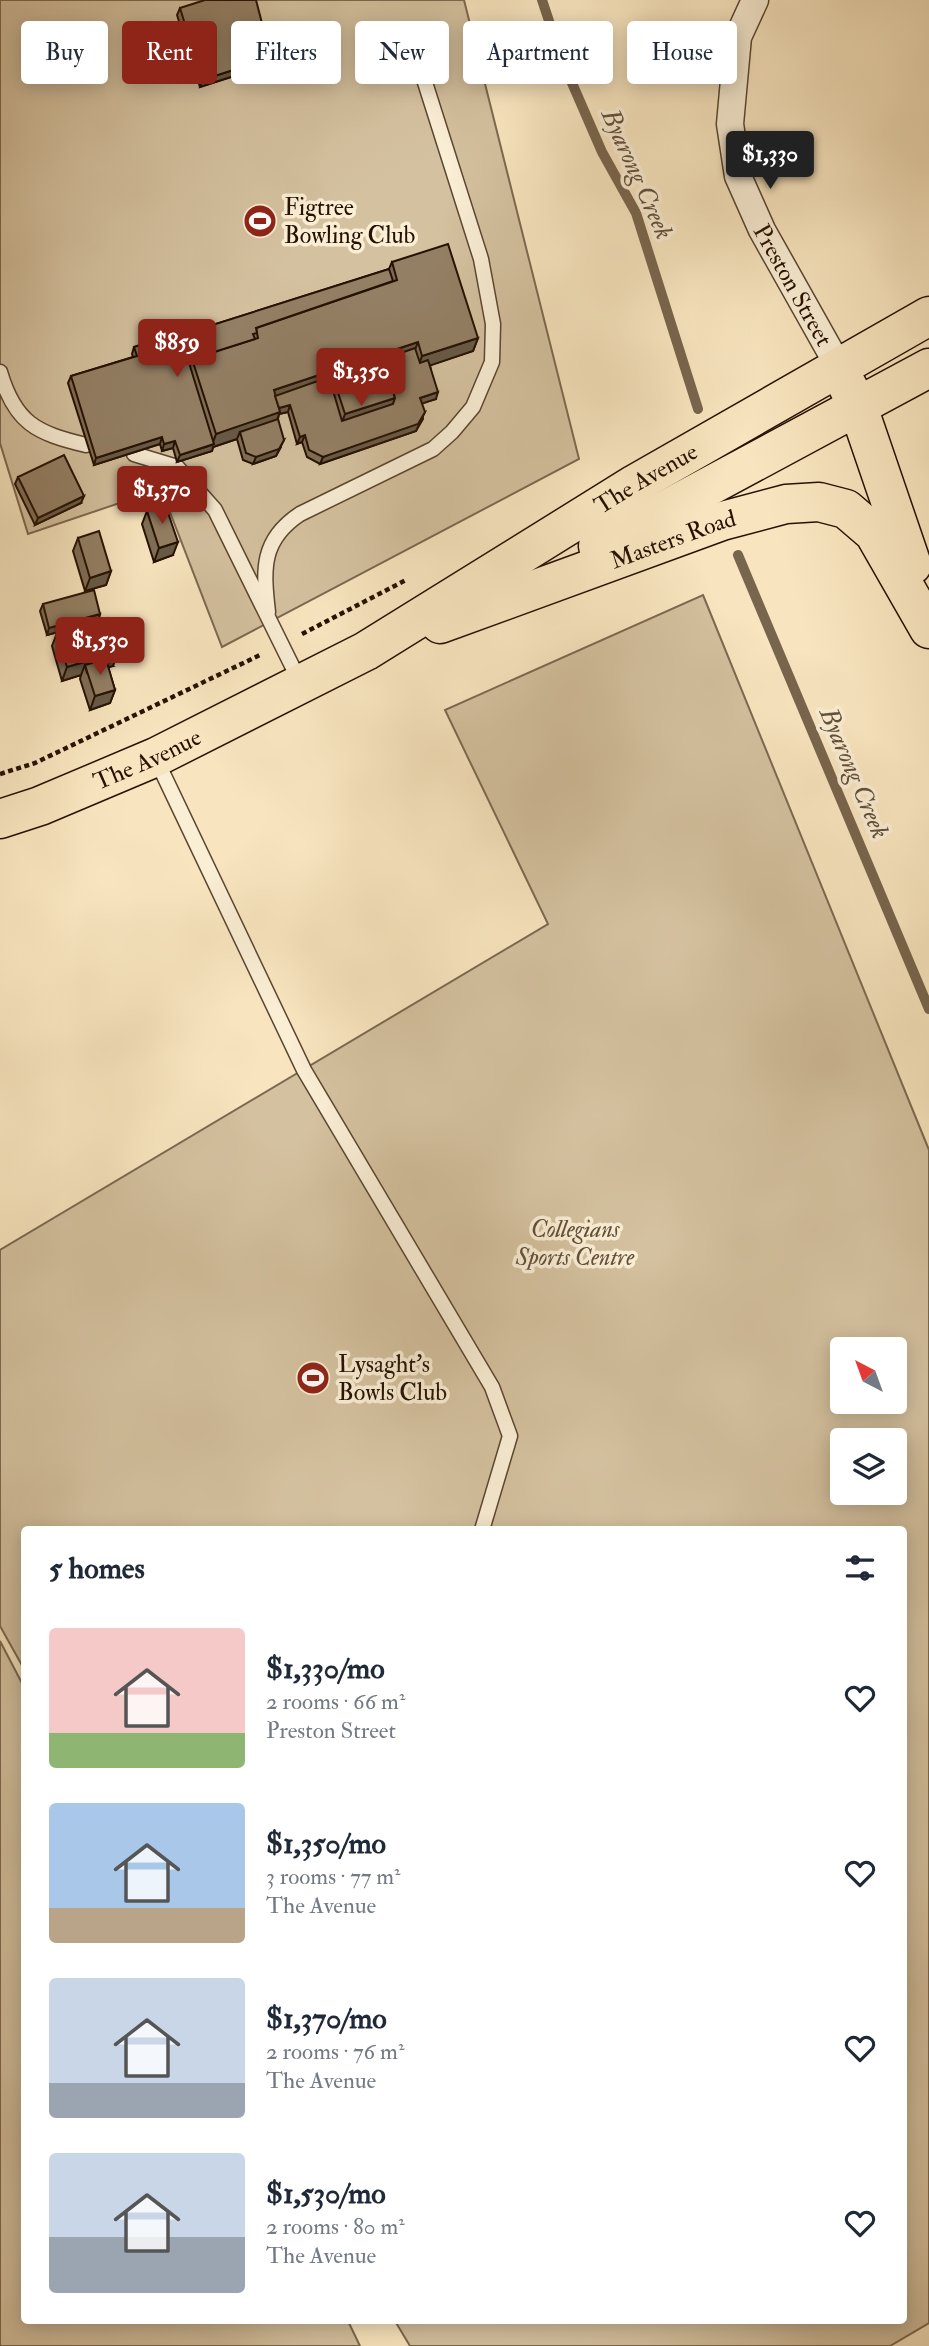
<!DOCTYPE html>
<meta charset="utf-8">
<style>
:root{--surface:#fff;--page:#f2f2f3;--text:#1f2937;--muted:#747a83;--accent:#8f2418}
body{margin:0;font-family:"IM FELL Double Pica",serif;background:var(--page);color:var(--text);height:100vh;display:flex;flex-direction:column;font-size:26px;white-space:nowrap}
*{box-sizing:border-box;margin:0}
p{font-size:23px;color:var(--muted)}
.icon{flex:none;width:38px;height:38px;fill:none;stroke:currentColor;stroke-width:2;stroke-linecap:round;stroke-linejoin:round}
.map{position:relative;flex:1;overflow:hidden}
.panel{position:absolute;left:21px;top:1526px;width:886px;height:798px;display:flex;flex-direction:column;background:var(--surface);border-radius:7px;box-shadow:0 4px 18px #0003}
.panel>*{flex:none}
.top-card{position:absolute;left:21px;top:21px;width:887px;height:63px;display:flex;gap:14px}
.needle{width:46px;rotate:319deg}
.tools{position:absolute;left:830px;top:1337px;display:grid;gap:14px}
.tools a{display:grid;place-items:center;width:77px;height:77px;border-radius:7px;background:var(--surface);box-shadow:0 4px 18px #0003;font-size:35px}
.price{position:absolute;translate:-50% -60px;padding:0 16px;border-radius:7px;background:var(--accent);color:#fff;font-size:23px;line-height:46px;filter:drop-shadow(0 2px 4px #0008)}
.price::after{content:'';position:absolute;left:50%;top:42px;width:21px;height:16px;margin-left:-10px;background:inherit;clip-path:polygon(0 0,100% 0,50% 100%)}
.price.active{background:#222;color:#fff}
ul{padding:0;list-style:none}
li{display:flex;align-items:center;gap:21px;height:175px;padding:0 28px}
li span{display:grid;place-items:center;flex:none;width:196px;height:140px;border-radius:7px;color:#555}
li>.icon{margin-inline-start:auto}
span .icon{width:84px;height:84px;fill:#fffc;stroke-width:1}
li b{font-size:30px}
h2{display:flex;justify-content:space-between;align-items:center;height:84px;padding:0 28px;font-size:30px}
.chip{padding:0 24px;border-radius:7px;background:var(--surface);box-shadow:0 4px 18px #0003;font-size:24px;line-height:63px}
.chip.active{background:var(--accent);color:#fff}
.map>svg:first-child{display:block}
.green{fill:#d4c19f;stroke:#7c6950;stroke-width:2;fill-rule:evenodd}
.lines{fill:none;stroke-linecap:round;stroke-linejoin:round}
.stream{stroke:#78654d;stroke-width:10}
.lane-casing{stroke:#5a4631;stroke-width:17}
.street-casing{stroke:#5a4631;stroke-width:29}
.primary-casing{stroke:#251102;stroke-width:41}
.path{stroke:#251102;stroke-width:4.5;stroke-dasharray:5 3.5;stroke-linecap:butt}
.lane{stroke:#faeed5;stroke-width:14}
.street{stroke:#faeed5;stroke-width:26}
.primary{stroke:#f8e5bf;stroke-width:38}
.wall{fill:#7e6d56;stroke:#251102;stroke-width:2}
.shaded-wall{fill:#675946;stroke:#251102;stroke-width:2}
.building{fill:#937f64;stroke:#251102;stroke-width:2}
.labels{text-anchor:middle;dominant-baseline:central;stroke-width:7;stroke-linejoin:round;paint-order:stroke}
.poi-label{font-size:24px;fill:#251102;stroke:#faeed5;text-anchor:start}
.street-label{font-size:24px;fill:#251102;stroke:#faeed5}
.park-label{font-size:24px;font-style:italic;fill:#624f39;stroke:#faeed5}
.water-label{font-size:26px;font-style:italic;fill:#64503a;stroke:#faeed5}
</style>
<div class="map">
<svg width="929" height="2346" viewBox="0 0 929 2346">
<rect width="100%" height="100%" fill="#f8e5bf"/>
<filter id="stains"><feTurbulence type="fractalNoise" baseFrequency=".00286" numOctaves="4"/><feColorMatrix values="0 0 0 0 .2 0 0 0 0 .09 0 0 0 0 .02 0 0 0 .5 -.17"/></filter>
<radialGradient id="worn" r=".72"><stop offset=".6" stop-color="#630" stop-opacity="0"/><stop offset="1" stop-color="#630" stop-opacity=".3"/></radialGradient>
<g class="green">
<polygon points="0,0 464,0 579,459 222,647 161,489 28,534 0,443"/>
<path d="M703,595L929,1150V2323L890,2346H410L395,2321L903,2320V1530H24V1669L0,1626V1250L548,924L445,710ZM842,1349H894V1402H842ZM842,1440H894V1493H842Z"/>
<polygon points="0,1641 24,1687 24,2320 348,2321 360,2346 0,2346"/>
</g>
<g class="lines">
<g class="stream">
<polyline points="542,0 562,60 602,152 636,213 698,409"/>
<polyline points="738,555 929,1009"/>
</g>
<defs>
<g id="lane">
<path d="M0,372C15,423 36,433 86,445"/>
<polyline points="134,454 177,467 215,510 301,684"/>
<path d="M268,612C263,569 261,540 300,514L433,449L452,432L473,407L492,362L493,324L481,259L409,32"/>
<polyline points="156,759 304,1070 492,1387 510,1436 482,1530"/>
</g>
<g id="street">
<path id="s1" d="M755,0L738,37L730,124L738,176L762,230L839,367"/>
</g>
<g id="primary">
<polyline points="847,385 858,407 912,565"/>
<polyline points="598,546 929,368"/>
<path id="s2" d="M440,624L722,521L786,504L819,502L846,509L874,533L929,629"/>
<path id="s3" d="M0,819L40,806L156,757L366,651L635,484L929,316"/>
</g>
</defs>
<use href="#lane" class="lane-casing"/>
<use href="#street" class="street-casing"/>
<use href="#primary" class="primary-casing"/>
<g class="path">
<polyline points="302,634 406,580"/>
<polyline points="0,774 35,763 260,655"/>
</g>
<use href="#lane" class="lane"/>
<use href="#street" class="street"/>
<use href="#primary" class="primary"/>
</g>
<g class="wall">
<polygon points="180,8 268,65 200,87 177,15"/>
<polygon points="392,262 478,338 473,351 430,365 436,399 422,403 423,419 416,431 320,464 307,457 302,442 297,444 288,412 279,414 278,419 281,447 276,456 253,464 243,460 237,439 213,447 212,451 177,462 173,448 162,451 160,444 94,465 68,383 71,376 133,357 132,354 134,347 162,341 389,269"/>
<polygon points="18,477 81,503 35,525 15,484"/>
<polygon points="147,511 173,555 154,562 142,524"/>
<polygon points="78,538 111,571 106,585 85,591 73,551"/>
<polygon points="43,604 100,614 98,621 47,635 40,611"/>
<polygon points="57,633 113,666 108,667 115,690 110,703 90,710 80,679 81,675 62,681 52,646"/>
</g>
<g class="shaded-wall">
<polygon points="271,58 268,65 200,87 202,80"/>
<polygon points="478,338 473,351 417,370 422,356"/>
<polygon points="418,342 413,355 381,366 382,354"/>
<polygon points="331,371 327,384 273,402 274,390"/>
<polygon points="438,392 436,399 418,405 420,398"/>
<polygon points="395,398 391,411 340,428 345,414"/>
<polygon points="290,405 288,412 279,414 275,426 240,432 237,439 213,447 212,451 177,462 180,455 212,445 216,434 275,409"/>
<polygon points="425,412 416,431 320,464 323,457"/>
<polygon points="305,435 302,442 297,444 300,437"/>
<polygon points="162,437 160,444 94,465 96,458"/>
<polygon points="284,440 276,456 253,464 256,457"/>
<polygon points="175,441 173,448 162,451 164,444"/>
<polygon points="84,496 81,503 35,525 38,518"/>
<polygon points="178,542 173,555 154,562 159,548"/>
<polygon points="111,571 106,585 85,591 90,578"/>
<polygon points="100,614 98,621 47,635 49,628"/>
<polygon points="118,652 113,666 87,673 85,665 81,675 62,681 67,667"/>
<polygon points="115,690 110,703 90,710 95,696"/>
</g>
<g class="building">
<polygon points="205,0 256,0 271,58 202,80 180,8"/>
<polygon points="448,244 478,338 422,356 418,342 382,354 395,398 345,414 331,371 274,390 280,412 216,434 192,359 258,338 256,328 397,280 392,262"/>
<polygon points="389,269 393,281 256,328 257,333 253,334 255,339 192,359 190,366 214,444 180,455 175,441 164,444 162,437 96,458 71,376 137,356 134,347 161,338 162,341"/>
<polygon points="415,348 420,363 428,360 438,392 420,398 425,412 418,424 323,457 309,450 305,435 300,437 290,405 279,408 275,396 329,377 342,421 393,404 395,398 384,359"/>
<polygon points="278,419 284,440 279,449 256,457 246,453 240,432"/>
<polygon points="64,455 84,496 38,518 18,477"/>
<polygon points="165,504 178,542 159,548 147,511"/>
<polygon points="99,531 111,571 90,578 78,538"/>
<polygon points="94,590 100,614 49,628 43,604"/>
<polygon points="108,618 118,652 67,667 57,633"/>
<polygon points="106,659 115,690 95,696 85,665"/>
</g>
<defs>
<symbol id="stadium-disc" viewBox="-11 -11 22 22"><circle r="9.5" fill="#8f2418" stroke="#faeed5"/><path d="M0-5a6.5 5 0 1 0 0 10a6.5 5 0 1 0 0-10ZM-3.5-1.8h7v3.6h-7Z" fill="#fff"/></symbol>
</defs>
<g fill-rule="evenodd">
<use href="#stadium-disc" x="241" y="202" width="38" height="38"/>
<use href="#stadium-disc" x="294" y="1359" width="38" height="38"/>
</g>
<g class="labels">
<g class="poi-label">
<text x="284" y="207">Figtree<tspan x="284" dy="28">Bowling Club</tspan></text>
<text x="338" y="1364">Lysaght's<tspan x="338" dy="28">Bowls Club</tspan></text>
</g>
<g class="street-label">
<text stroke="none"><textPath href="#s1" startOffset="303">Preston Street</textPath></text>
<text stroke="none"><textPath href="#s3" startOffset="732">The Avenue</textPath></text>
<text stroke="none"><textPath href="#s2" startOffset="248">Masters Road</textPath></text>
<text stroke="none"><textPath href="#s3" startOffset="159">The Avenue</textPath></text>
</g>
<g class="park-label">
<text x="575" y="1229">Collegians<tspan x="575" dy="28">Sports Centre</tspan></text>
</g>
<g class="water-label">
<text transform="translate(637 174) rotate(66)">Byarong Creek</text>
<text transform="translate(854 773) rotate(67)">Byarong Creek</text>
</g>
</g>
<rect width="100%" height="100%" filter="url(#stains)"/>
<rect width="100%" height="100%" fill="url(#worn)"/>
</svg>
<div class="tools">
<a><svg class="needle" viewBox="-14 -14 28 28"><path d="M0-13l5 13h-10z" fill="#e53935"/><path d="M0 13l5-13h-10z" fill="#747a83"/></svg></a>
<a><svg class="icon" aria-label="layers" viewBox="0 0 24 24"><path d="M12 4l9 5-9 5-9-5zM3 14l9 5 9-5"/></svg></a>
</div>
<b class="price active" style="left:770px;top:191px">$1,330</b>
<b class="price" style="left:177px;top:379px">$859</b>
<b class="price" style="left:361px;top:408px">$1,350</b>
<b class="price" style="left:162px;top:526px">$1,370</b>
<b class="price" style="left:100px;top:677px">$1,530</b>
<div class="top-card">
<a class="chip">Buy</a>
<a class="chip active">Rent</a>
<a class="chip">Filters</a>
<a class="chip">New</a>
<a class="chip">Apartment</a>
<a class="chip">House</a>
</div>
<section class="panel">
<h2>5 homes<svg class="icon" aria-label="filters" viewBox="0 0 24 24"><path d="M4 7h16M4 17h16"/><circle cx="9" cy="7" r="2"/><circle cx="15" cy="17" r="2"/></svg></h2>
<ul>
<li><span style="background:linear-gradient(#f6c9c9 75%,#8fb573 0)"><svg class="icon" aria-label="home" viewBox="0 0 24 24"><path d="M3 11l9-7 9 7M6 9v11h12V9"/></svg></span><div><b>$1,330/mo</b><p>2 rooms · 66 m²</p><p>Preston Street</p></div><svg class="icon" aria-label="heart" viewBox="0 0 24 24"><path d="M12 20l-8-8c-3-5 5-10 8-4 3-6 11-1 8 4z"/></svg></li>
<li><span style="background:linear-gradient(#a9c7e8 75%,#b9a48a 0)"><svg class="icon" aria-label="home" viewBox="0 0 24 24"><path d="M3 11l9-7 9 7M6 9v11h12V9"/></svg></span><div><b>$1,350/mo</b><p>3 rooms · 77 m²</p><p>The Avenue</p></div><svg class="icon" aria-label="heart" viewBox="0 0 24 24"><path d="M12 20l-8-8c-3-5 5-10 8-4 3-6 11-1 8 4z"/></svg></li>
<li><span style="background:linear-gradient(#c9d6e8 75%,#9aa5b1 0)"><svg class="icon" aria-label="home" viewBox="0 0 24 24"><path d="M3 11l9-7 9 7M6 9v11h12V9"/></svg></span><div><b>$1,370/mo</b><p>2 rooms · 76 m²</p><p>The Avenue</p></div><svg class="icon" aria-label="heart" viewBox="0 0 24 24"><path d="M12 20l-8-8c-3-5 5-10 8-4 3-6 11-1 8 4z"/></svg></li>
<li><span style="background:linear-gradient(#c9d6e8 60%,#9aa5b1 0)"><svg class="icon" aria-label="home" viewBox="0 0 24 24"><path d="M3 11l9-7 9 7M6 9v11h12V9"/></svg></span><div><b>$1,530/mo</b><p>2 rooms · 80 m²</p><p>The Avenue</p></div><svg class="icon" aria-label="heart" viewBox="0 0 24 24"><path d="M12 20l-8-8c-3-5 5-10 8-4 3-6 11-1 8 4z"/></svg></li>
</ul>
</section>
</div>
